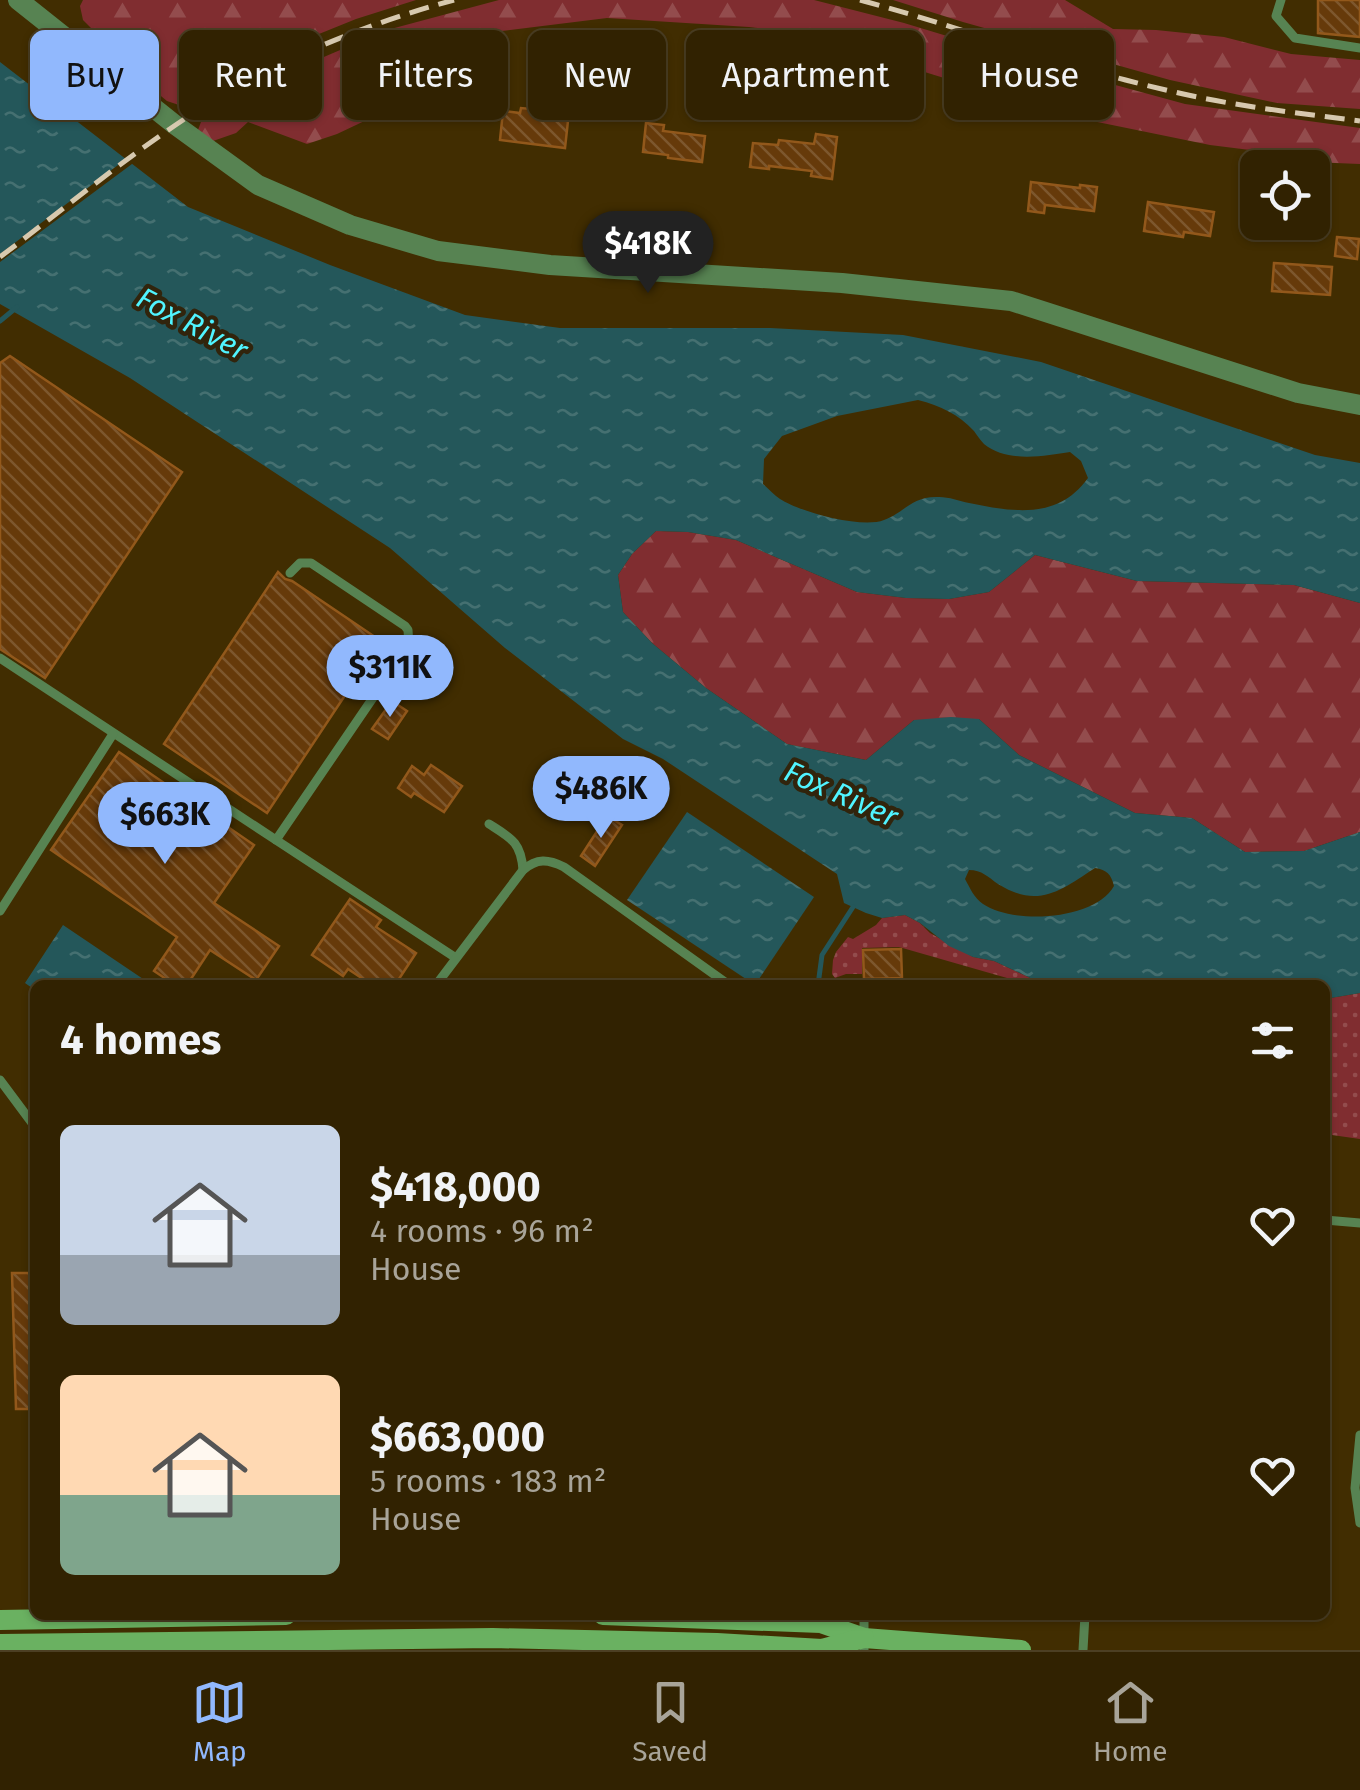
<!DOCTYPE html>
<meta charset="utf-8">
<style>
:root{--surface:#312201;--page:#3d2f10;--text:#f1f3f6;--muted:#a8a499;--line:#4c3f23;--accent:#91b8fd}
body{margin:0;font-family:"Fira Sans",sans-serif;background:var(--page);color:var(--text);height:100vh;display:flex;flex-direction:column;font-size:38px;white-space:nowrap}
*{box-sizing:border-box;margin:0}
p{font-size:32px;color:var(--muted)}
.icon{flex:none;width:55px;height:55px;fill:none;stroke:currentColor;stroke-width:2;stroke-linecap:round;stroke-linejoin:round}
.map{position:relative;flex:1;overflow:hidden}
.drawer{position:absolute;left:30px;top:980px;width:1300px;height:640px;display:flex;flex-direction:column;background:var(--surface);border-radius:15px;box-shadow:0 2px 8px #0004,0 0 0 2px var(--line)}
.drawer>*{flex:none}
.guide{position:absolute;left:30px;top:30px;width:1300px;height:90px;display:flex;gap:20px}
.controls{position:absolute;left:1240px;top:150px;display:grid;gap:20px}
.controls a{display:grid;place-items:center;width:90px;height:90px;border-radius:15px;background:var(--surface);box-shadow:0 2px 8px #0004,0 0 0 2px var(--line);font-size:50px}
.price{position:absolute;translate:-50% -85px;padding:0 22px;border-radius:35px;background:var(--accent);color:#111;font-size:32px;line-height:65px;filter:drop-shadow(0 2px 5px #0008)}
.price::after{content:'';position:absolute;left:50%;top:60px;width:30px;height:22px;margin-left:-15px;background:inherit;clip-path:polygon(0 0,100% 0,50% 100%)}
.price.active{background:#222;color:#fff}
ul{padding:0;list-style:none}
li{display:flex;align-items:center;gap:30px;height:250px;padding:0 30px}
li span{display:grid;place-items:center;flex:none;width:280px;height:200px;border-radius:15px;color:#555}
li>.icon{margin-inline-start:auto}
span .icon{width:120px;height:120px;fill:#fffc;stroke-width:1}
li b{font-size:42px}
h2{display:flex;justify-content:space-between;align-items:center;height:120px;padding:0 30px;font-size:42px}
.pill{padding:0 35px;border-radius:15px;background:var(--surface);box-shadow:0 2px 8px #0004,0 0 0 2px var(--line);font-size:35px;line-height:90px}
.pill.active{background:var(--accent);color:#111}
.dock{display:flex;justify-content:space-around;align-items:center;height:140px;border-top:2px solid var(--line);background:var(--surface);font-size:28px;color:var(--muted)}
.dock a{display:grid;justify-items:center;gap:5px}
.dock .active{color:var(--accent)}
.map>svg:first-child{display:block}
.grass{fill:url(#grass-dots)}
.forest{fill:url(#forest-firs)}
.water{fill:url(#water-ripples);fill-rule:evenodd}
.pier{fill:#412d01}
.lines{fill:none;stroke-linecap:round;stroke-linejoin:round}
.stream{stroke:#24575a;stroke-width:5}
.building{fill:url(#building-back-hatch);stroke:#92581b;stroke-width:2.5}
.service{stroke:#578352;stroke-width:9}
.tertiary{stroke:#578352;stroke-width:20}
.secondary{stroke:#6ab161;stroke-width:20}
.rail{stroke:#d7c9af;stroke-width:5;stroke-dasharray:20 10;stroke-linecap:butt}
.labels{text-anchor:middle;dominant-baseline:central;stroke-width:9;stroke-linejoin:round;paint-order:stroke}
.water-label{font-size:30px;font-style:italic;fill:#50f4ff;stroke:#31240c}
</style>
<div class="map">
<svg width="1360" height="1650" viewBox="0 0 1360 1650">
<defs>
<pattern id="grass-dots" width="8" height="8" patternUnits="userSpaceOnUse" patternTransform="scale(2.5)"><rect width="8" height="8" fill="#802d30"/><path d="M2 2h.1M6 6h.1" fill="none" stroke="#934c4d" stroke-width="1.8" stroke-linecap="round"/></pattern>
<pattern id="forest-firs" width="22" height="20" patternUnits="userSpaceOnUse" patternTransform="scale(2.5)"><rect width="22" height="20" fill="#802d30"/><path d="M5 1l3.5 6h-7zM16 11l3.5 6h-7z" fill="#934c4d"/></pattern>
<pattern id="water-ripples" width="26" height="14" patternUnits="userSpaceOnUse" patternTransform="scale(2.5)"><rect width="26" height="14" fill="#24575a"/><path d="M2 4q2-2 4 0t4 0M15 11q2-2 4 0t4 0" fill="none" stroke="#457071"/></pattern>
<pattern id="building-back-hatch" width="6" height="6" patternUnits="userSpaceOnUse" patternTransform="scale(2.5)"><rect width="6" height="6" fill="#663a0a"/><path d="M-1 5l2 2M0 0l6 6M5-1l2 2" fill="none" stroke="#7d572d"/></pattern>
</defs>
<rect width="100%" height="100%" fill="#412d01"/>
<g class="grass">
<polygon points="905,915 920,923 930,933 973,957 994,961 1041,983 1051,985 1019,985 1014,980 899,947 862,948 862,974 846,974 835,978 832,974 833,960 836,952 848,937 853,939 876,925 882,918"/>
<polygon points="1360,993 1360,1139 1325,1134 1325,999"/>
</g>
<g class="forest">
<polygon points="83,0 416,0 356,19 314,36 203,98 179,105 167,101 150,87 83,20 80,6"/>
<polygon points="499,0 814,0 904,23 1053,68 1185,104 1360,128 1360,164 1287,161 1250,150 1210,145 1068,116 798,33 749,27 607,18 470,35 450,46 432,89 337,134 307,144 248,122 236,133 213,141 198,130 201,122 270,80 387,30"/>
<polygon points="893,0 1065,0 1113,29 1156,30 1224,37 1291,54 1360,60 1360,109 1277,103 1170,80 963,22"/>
<polygon points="656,531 688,532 736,540 857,592 906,598 949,599 989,592 1035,555 1137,581 1294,585 1360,603 1360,832 1304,851 1245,852 1192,818 1135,813 1019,755 979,719 914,720 866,760 787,744 706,688 652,643 623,612 618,575 632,554"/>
</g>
<g class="water">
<path d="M0,62L188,207L330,265L465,315L560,328H770L903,335L1041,362L1315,455L1360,463V603L1294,585L1137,581L1035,555L989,592L949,599L906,598L857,592L736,540L688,532L656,531L632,554L618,575L623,612L652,643L706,688L787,744L866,760L914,720L951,717L979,719L1019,755L1135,813L1192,818L1245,852L1304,851L1360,832V993L1325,999V985L1041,983L994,961L973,957L949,946L920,923L905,915L882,918L866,913L844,903L837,874L663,759L623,739L505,648L390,548L130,378L0,304ZM918,400C941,406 958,414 974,431C977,435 980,440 984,444C1007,463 1044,456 1070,452L1081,461L1088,478C1058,520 1013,512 969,503C959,501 949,497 939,497C911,496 906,512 884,520C862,529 800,512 780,499C774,495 769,489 763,484L764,459L782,436L837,416ZM1095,868C1107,870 1111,874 1114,886C1095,920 1014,925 983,904C974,898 970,888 965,879L969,870C982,870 988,877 998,884C1038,909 1060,891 1095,868Z"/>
<polygon points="687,812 814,897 755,985 627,900"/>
<polygon points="63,925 152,985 35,985 35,990 25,983"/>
</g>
<polygon class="pier" points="130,156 136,161 0,262 0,254"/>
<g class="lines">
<g class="stream">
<polyline points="0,321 17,307"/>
<polyline points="818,985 822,955 853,907"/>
</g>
</g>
<g class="building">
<polygon points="1318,0 1360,0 1360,37 1318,33"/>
<polygon points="576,54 599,56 596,92 574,90"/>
<polygon points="532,102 556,104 554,120 568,121 565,148 500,140 503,111 520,113 521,108 531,109"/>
<polygon points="646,123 664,125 663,131 705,136 702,162 668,158 668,155 643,152"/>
<polygon points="816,134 837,137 832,179 811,176 812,171 769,166 769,169 750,167 753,143 778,145 779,140 814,144"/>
<polygon points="1031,182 1080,188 1080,185 1097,187 1094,211 1045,205 1044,213 1028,211"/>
<polygon points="1148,202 1214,212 1210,236 1184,232 1183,237 1144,231"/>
<polygon points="1337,237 1359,239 1357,259 1335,256"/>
<polygon points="1274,263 1332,267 1330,295 1272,291"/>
<polygon points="10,356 182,472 45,678 0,649 0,363"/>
<polygon points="278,572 285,579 292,581 381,641 267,813 164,744"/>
<polygon points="392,701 407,711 388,739 372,729"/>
<polygon points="119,752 254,845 214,903 279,946 256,980 210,950 187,985 175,985 154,971 177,937 51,850"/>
<polygon points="431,765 462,786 444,812 414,793 411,797 398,788 412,766 424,775"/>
<polygon points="607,816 622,825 595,866 581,856"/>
<polygon points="350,899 381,920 376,927 416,953 395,985 372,985 348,969 343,976 312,955"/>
<polygon points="901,949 902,978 864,979 863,950"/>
<polygon points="12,1273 35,1273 35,1409 16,1409"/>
</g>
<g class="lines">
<g class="service">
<polyline points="1281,0 1276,16 1295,38 1360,48"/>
<polyline points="290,573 300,563 311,563 405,626 408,630 409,645 276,840 456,958"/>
<polyline points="0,658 276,840"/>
<path d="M489,824C511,838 521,842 523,870"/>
<polyline points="0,911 113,734"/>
<path d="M436,985L523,870C537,858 548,859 564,867L729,985"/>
<polyline points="0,1080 35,1127"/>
<polyline points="1325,1220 1360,1223"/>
<polyline points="1360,1435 1355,1488 1360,1523"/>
<polyline points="864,1615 864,1650"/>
<polyline points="1083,1650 1085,1615"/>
</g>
<polyline class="tertiary" points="18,0 174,124 258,185 350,225 438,251 550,265 842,283 1011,301 1298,393 1360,405"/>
<g class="secondary">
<polyline points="603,1615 821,1623 864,1638 1021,1650"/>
<polyline points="0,1620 286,1615"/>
<polyline points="0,1644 493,1638 717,1643 822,1649 864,1638"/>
</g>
<g class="rail">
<path d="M860,0C964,28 1065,67 1170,91C1233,106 1297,113 1360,121"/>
<path d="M0,257C61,211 120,162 183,120C266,65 358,26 454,0"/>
</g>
</g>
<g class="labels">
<g class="water-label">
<text transform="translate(192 324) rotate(28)">Fox River</text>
<text transform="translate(841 794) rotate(24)">Fox River</text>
</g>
</g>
</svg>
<div class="controls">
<a><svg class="icon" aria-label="locate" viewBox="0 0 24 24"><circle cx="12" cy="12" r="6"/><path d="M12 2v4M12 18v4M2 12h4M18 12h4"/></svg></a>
</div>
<b class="price active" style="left:648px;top:296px">$418K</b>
<b class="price" style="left:390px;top:720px">$311K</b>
<b class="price" style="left:601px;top:841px">$486K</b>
<b class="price" style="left:165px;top:867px">$663K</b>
<div class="guide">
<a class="pill active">Buy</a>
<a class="pill">Rent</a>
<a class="pill">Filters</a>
<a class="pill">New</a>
<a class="pill">Apartment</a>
<a class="pill">House</a>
</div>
<section class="drawer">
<h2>4 homes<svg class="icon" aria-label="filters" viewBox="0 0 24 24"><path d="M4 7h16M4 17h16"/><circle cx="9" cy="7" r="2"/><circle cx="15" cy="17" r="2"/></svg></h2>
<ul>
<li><span style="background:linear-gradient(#c9d6e8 65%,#9aa5b1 0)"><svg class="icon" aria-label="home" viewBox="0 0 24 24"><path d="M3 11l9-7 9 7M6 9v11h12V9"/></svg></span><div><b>$418,000</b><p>4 rooms · 96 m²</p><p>House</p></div><svg class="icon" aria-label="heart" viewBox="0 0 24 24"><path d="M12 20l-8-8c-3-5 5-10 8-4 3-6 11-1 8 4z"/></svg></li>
<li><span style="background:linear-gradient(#ffd9b3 60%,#7fa58c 0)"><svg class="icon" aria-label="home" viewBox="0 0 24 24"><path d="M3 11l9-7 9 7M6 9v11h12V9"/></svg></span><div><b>$663,000</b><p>5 rooms · 183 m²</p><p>House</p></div><svg class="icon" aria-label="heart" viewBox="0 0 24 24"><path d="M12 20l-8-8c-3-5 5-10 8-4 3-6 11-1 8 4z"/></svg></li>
</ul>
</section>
</div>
<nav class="dock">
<a class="active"><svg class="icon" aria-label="map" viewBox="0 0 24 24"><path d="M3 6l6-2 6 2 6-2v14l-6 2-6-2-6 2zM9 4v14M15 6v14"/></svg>Map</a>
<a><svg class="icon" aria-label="saved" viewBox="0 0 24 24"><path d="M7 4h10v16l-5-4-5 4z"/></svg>Saved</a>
<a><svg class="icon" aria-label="home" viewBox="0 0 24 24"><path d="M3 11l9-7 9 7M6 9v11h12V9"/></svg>Home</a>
</nav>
